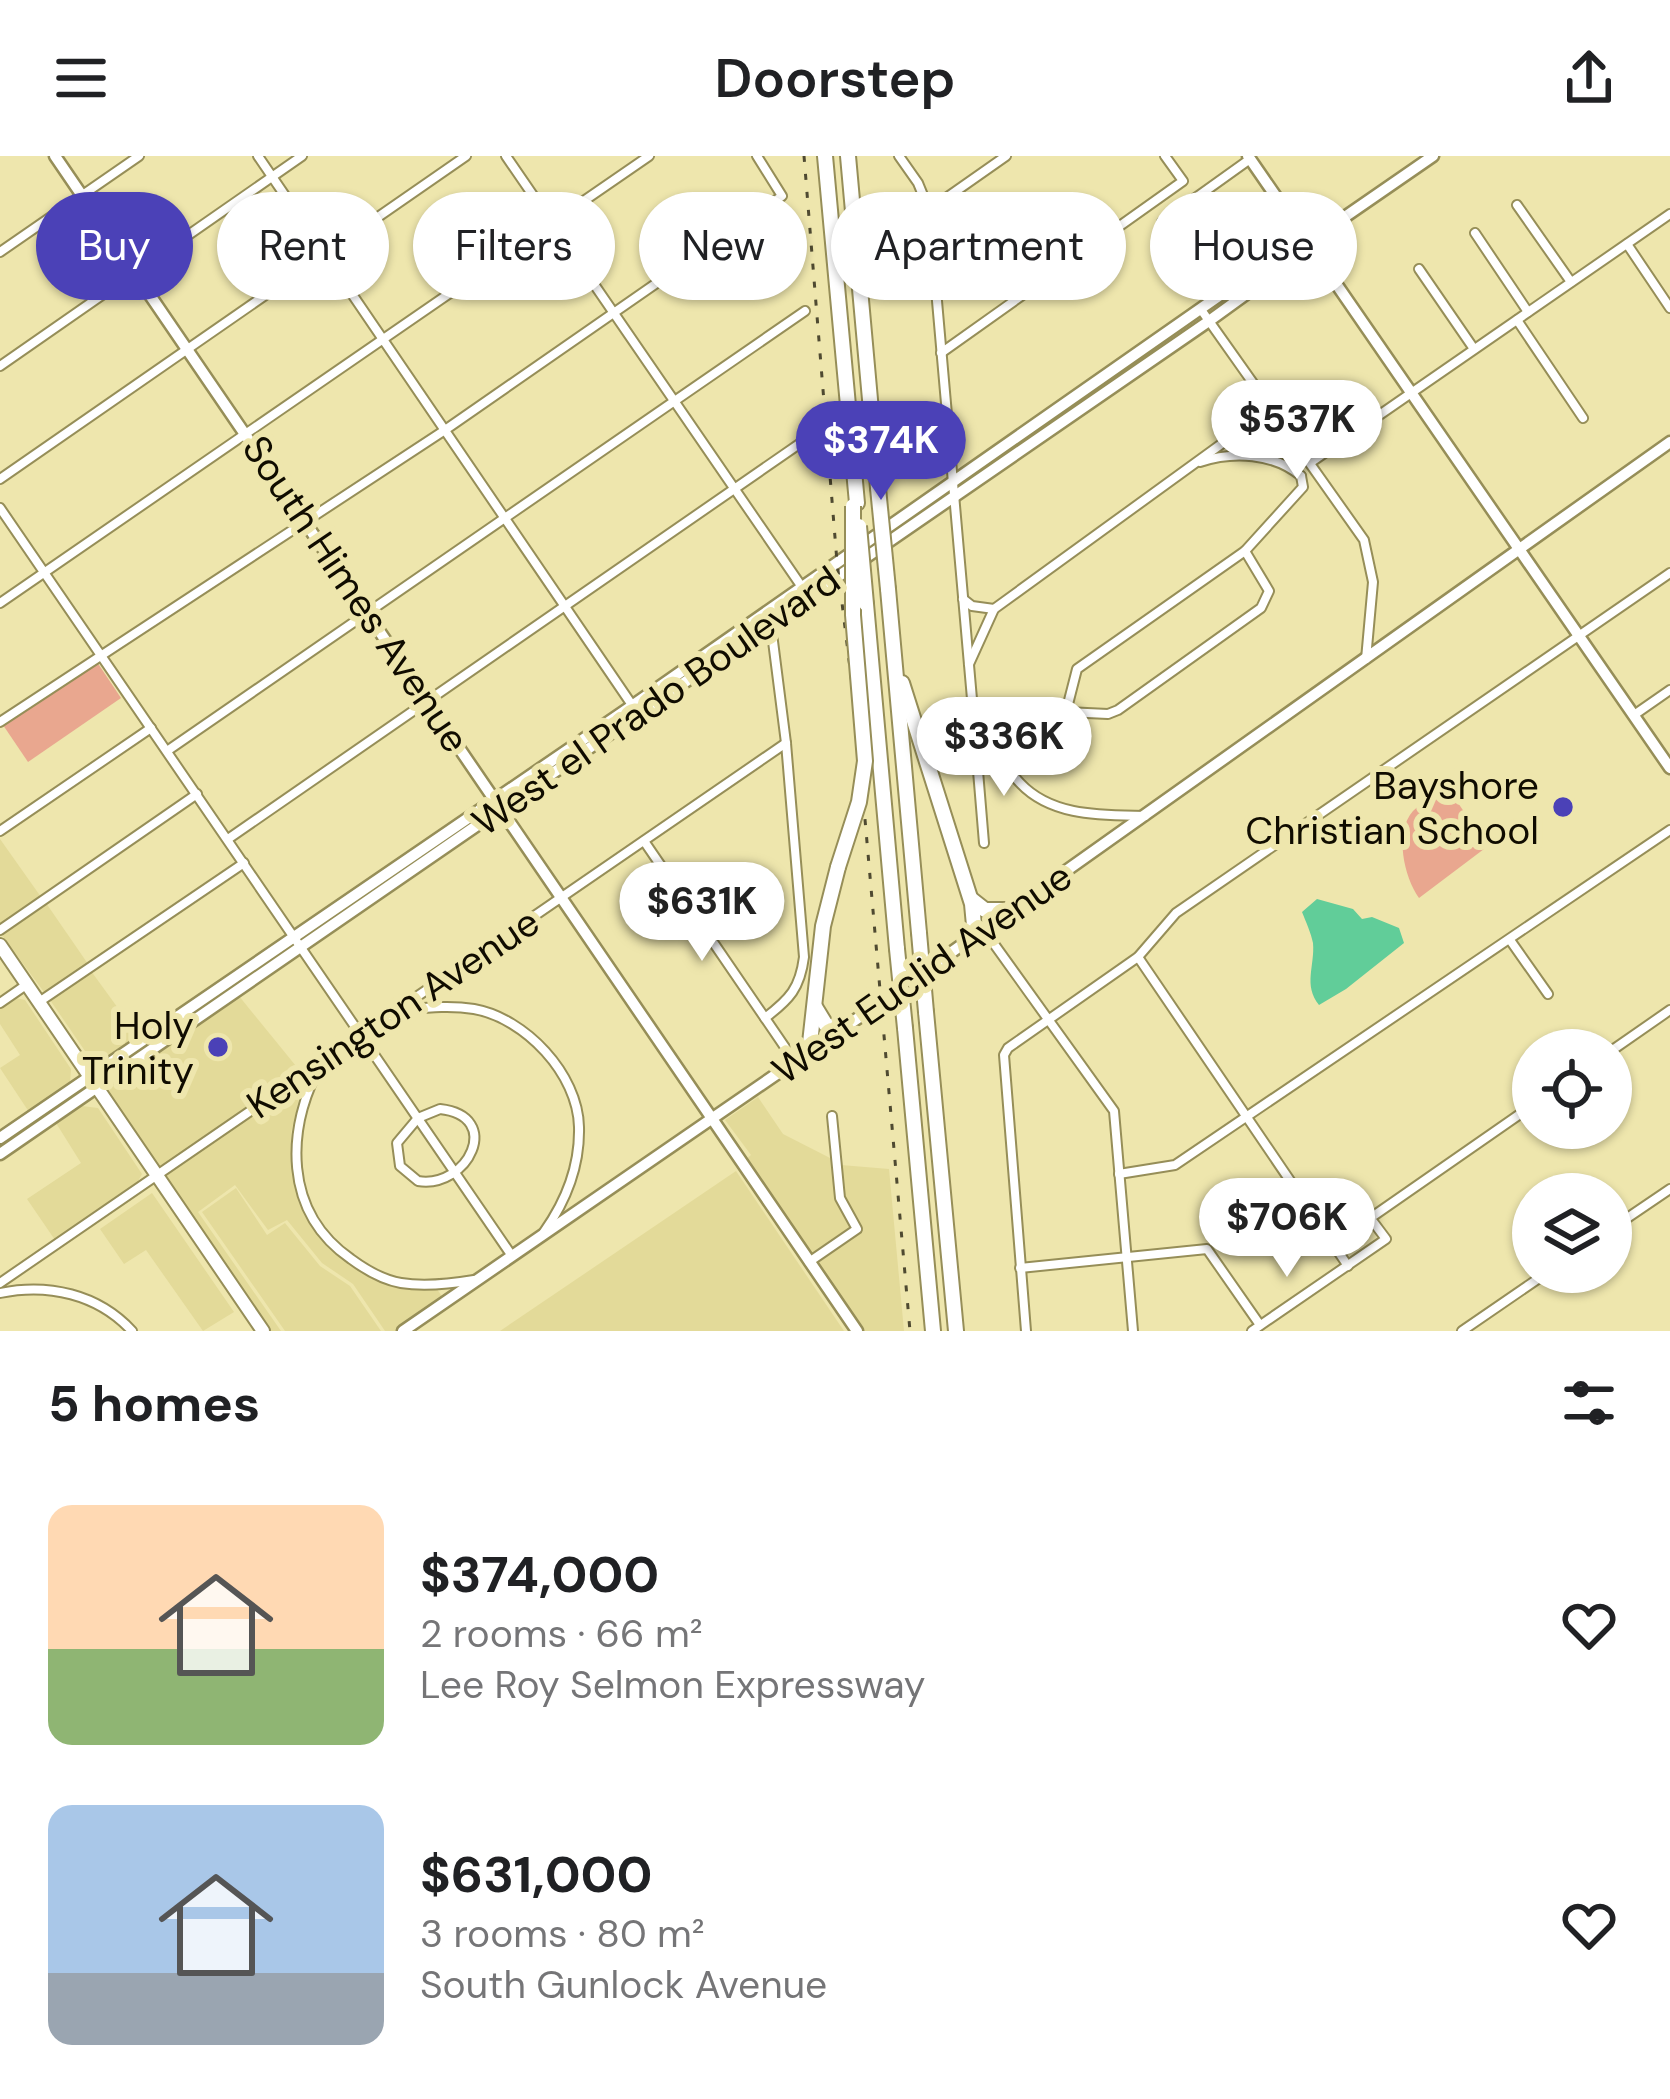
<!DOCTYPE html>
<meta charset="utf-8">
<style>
:root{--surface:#fff;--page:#f2f2f2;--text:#202124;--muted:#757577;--accent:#4b41b7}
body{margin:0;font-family:"DM Sans",sans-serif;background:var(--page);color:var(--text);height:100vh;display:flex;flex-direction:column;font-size:45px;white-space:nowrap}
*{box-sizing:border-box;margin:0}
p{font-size:39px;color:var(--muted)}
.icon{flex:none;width:66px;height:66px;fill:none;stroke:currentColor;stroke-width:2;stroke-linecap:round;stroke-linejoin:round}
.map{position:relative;height:1175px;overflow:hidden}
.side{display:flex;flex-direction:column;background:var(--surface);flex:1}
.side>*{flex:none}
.hud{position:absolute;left:36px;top:36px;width:1599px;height:108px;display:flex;gap:24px}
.buttons{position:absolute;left:1512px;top:873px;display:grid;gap:24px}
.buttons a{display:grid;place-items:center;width:120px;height:120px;border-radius:50%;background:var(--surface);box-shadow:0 3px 9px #0004;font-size:60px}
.price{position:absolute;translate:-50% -102px;padding:0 27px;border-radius:42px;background:#fff;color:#222;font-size:39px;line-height:78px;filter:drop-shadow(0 3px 6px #0008)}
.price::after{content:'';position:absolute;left:50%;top:72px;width:36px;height:27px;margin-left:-18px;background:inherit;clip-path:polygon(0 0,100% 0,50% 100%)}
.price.on{background:var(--accent);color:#fff}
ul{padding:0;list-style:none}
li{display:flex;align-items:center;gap:36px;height:300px;padding:0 48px}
li span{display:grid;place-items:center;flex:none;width:336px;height:240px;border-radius:24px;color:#555}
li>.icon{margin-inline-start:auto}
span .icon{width:144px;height:144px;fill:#fffc;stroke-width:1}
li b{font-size:51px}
h2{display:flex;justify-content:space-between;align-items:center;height:144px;padding:0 48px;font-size:51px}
.pill{padding:0 42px;border-radius:54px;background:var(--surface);box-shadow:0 3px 9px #0004;font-size:42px;line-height:108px}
.pill.on{background:var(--accent);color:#fff}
header{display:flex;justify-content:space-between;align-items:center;height:156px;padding:0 48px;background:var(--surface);font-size:54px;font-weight:600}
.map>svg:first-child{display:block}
.built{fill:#e3da99}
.green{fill:#e9a78f}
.water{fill:#61cd99}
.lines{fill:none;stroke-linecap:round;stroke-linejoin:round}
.street-casing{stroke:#968e58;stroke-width:12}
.secondary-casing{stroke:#968e58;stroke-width:15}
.primary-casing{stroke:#968e58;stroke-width:16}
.highway-casing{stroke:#968e58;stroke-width:18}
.street{stroke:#fff;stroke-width:8}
.secondary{stroke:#fff;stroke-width:10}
.primary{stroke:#fff;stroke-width:12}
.highway{stroke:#fff;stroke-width:14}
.rail{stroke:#4f4a31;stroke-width:3;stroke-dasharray:6 12;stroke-linecap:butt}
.highway-bridge-casing{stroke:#968e58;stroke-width:18;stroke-linecap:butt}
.highway-bridge{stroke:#fff;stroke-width:14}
.poi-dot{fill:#4b41b7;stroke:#eee6ad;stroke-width:4.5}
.labels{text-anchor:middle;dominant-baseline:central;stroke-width:12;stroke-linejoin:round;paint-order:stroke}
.street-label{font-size:39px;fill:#100c00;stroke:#eee6ad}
.poi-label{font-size:39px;fill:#100c00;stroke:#eee6ad;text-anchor:end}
</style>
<header><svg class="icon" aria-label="menu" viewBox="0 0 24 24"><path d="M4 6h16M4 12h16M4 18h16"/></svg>Doorstep<svg class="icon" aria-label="share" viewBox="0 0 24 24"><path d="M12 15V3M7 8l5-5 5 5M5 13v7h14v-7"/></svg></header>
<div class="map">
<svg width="1670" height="1175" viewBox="0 0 1670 1175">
<rect width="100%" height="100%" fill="#eee6ad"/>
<g class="built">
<polygon points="0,683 41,741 0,768"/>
<polygon points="46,747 88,808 44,836 1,778"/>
<polygon points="91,815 139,881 96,911 50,844"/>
<polygon points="239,840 300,915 157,1014 103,934"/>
<polygon points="16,842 25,844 71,913 70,928 29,956 0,912 20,899 0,868 0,852"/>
<polygon points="303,925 291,977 291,1011 298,1040 321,1083 343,1103 380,1125 397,1131 437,1133 443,1142 395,1175 385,1175 353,1128 322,1107 287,1064 268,1074 235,1029 198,1056 281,1175 268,1175 162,1021"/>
<polygon points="758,941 783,978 832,1003 836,1042 852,1071 810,1099 745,1004 751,999 725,964"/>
<polygon points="82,950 98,952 142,1018 137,1027 55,1084 27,1043 81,1007 56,967"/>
<polygon points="841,1009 889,1013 904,1175 862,1175 815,1107 860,1077 861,1071 844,1041"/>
<polygon points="736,1015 844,1175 500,1175"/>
<polygon points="236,1032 267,1079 285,1067 320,1110 350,1130 381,1175 285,1175 202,1056"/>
<polygon points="152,1037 234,1156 203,1175 146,1094 124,1108 100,1073"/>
</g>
<g class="green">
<polygon points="97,506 121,542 28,606 3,569"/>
<path d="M1448,632L1485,687L1484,693L1419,742C1404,721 1394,676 1413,655C1422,646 1437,639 1448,632Z"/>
</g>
<path class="water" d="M1317,743L1353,753L1362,763L1372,761L1399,772L1404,787L1346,833L1319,849C1303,829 1315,810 1313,787C1311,777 1306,766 1302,756Z"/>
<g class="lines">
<defs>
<g id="street">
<polyline points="258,0 632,549"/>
<polyline points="506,0 804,434"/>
<path d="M899,0L918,27L929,54L975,577C993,593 1004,610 1020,627C1052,661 1102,659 1145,660"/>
<polyline points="1517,49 1571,126"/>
<polyline points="929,54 1006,0"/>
<polyline points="1162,66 1250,3"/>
<polyline points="1475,77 1528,156"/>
<polyline points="1627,88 1670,152"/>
<polyline points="0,96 139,0"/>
<polyline points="1419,113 1474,193"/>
<polyline points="1202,155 1364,384 1373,426 1366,503"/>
<polyline points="1517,164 1583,262"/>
<polyline points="941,197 1183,25 1165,0"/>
<polyline points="0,210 302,0"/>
<path d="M1200,306C1233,295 1274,297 1301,320"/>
<polyline points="1310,307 1670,58"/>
<polyline points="0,323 466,0"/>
<polyline points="0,352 512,1100"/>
<polyline points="963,443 972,450 994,453"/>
<polyline points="0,447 649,0"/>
<polyline points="969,508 994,453 1271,252"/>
<polyline points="1066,556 1077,513 1245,395 1303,331 1301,320"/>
<polyline points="1066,556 1108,558 1118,554 1261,452 1269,435 1245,395"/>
<polyline points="1634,559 1670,534"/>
<polyline points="0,566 445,274 782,40 757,0"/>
<polyline points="975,579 984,687"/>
<polyline points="167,595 805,155"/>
<polyline points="1001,600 1066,556"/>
<polyline points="0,675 151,572"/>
<polyline points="228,683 818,275"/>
<polyline points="644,685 795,906"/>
<polyline points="0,774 197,638"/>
<polyline points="984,774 1114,955 1133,1175"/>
<polyline points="1510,784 1548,838"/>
<polyline points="1138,801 1348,1110"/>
<polyline points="39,846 244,707"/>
<polyline points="0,847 26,829"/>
<path d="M399,854C424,852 449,849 474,853C525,862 578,918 579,971C580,1010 566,1045 544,1076"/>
<path d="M765,862C790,843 800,832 804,801L786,587L769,454"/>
<polyline points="1611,895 1670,854"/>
<path d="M322,906C285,973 283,1056 351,1103C366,1114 383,1124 401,1127C425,1131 450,1128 474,1124"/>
<path d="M440,953C504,960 468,1033 418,1025L400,1010L397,987L418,962Z"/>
<polyline points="1119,1018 1175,1009 1670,674"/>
<polyline points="1611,1073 1670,1033"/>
<polyline points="1333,1088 1533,949"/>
<polyline points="809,1106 857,1073 840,1042 832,960"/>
<polyline points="1020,1112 1207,1093 1260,1169"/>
<polyline points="0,1127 786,587"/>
<path d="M0,1137C48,1127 98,1138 132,1175"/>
<polyline points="1026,1175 1004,899 1008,892 1138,801 1176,757 1670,417"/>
<polyline points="1252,1175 1386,1083 1371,1063"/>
<polyline points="1462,1175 1548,1116"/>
</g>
<g id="secondary">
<polyline points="55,0 857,1175"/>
<polyline points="1248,0 1670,612"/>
<polyline points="0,982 632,550 1286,93 1304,88"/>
<polyline points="0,998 1209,165 1293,104 1307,87 1433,0"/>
<polyline points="403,1175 880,847 1670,286"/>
</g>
<polyline id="primary" points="0,789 263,1175"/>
<g id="highway">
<polyline points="825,0 857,347"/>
<polyline points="848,0 878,332"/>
<polyline points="888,433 919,777"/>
<polyline points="866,448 897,793"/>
<polyline points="902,527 972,748 975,780"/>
<polyline points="971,743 985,754 1012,754"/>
<polyline points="815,851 826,869 842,873"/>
<polyline points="926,856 956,1175"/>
<polyline points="905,872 933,1175"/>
<polyline points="809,896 823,770 838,711"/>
</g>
</defs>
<use href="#street" class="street-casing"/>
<use href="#secondary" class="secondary-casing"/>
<use href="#primary" class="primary-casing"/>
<use href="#highway" class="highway-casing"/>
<use href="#street" class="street"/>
<use href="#secondary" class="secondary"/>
<use href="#primary" class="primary"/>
<use href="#highway" class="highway"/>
<polyline class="rail" points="804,0 837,406 856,561 910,1175"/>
<defs>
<g id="highway-bridge">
<polyline points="878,332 888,433"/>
<polyline points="859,370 866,448"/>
<polyline points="838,711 859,646 865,605 853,459 853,350"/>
<polyline points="919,777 926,856"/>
<polyline points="897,793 905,872"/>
</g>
</defs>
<use href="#highway-bridge" class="highway-bridge-casing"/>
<use href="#highway-bridge" class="highway-bridge"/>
</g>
<g class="poi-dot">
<circle cx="1563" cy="651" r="12"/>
<circle cx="218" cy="891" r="12"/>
</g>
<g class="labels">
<g class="street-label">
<text transform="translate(356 438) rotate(56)">South Himes Avenue</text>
<text transform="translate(656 545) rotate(-35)">West el Prado Boulevard</text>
<text transform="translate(922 817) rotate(-35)">West Euclid Avenue</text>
<text transform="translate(393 857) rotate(-34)">Kensington Avenue</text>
</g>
<g class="poi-label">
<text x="1539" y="629">Bayshore<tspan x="1539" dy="45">Christian School</tspan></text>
<text x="194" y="869">Holy<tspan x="194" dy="45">Trinity</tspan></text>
</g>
</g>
</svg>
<div class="buttons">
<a><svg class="icon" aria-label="locate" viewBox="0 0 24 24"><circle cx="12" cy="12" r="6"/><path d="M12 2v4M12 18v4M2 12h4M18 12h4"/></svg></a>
<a><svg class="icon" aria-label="layers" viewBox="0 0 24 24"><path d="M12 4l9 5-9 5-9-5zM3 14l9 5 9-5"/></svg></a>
</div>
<b class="price" style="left:1297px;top:326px">$537K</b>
<b class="price on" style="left:881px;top:347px">$374K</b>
<b class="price" style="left:1004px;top:643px">$336K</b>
<b class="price" style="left:702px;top:808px">$631K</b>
<b class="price" style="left:1287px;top:1124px">$706K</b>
<div class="hud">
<a class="pill on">Buy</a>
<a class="pill">Rent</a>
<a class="pill">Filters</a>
<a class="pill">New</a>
<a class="pill">Apartment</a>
<a class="pill">House</a>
</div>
</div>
<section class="side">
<h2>5 homes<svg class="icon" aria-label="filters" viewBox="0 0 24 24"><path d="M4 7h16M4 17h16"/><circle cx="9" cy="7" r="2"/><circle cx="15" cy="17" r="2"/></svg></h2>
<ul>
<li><span style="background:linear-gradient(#ffd9b3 60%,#8fb573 0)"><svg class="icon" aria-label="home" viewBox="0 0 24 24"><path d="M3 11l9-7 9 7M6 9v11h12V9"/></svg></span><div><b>$374,000</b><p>2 rooms · 66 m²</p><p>Lee Roy Selmon Expressway</p></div><svg class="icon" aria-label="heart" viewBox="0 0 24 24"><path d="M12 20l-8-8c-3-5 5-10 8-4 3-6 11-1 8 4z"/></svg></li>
<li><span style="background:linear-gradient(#a9c7e8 70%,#9aa5b1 0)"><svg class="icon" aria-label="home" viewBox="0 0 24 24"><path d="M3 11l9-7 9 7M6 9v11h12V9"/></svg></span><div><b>$631,000</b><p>3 rooms · 80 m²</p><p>South Gunlock Avenue</p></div><svg class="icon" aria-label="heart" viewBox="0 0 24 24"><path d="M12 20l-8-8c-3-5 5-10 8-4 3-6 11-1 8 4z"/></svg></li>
</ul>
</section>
